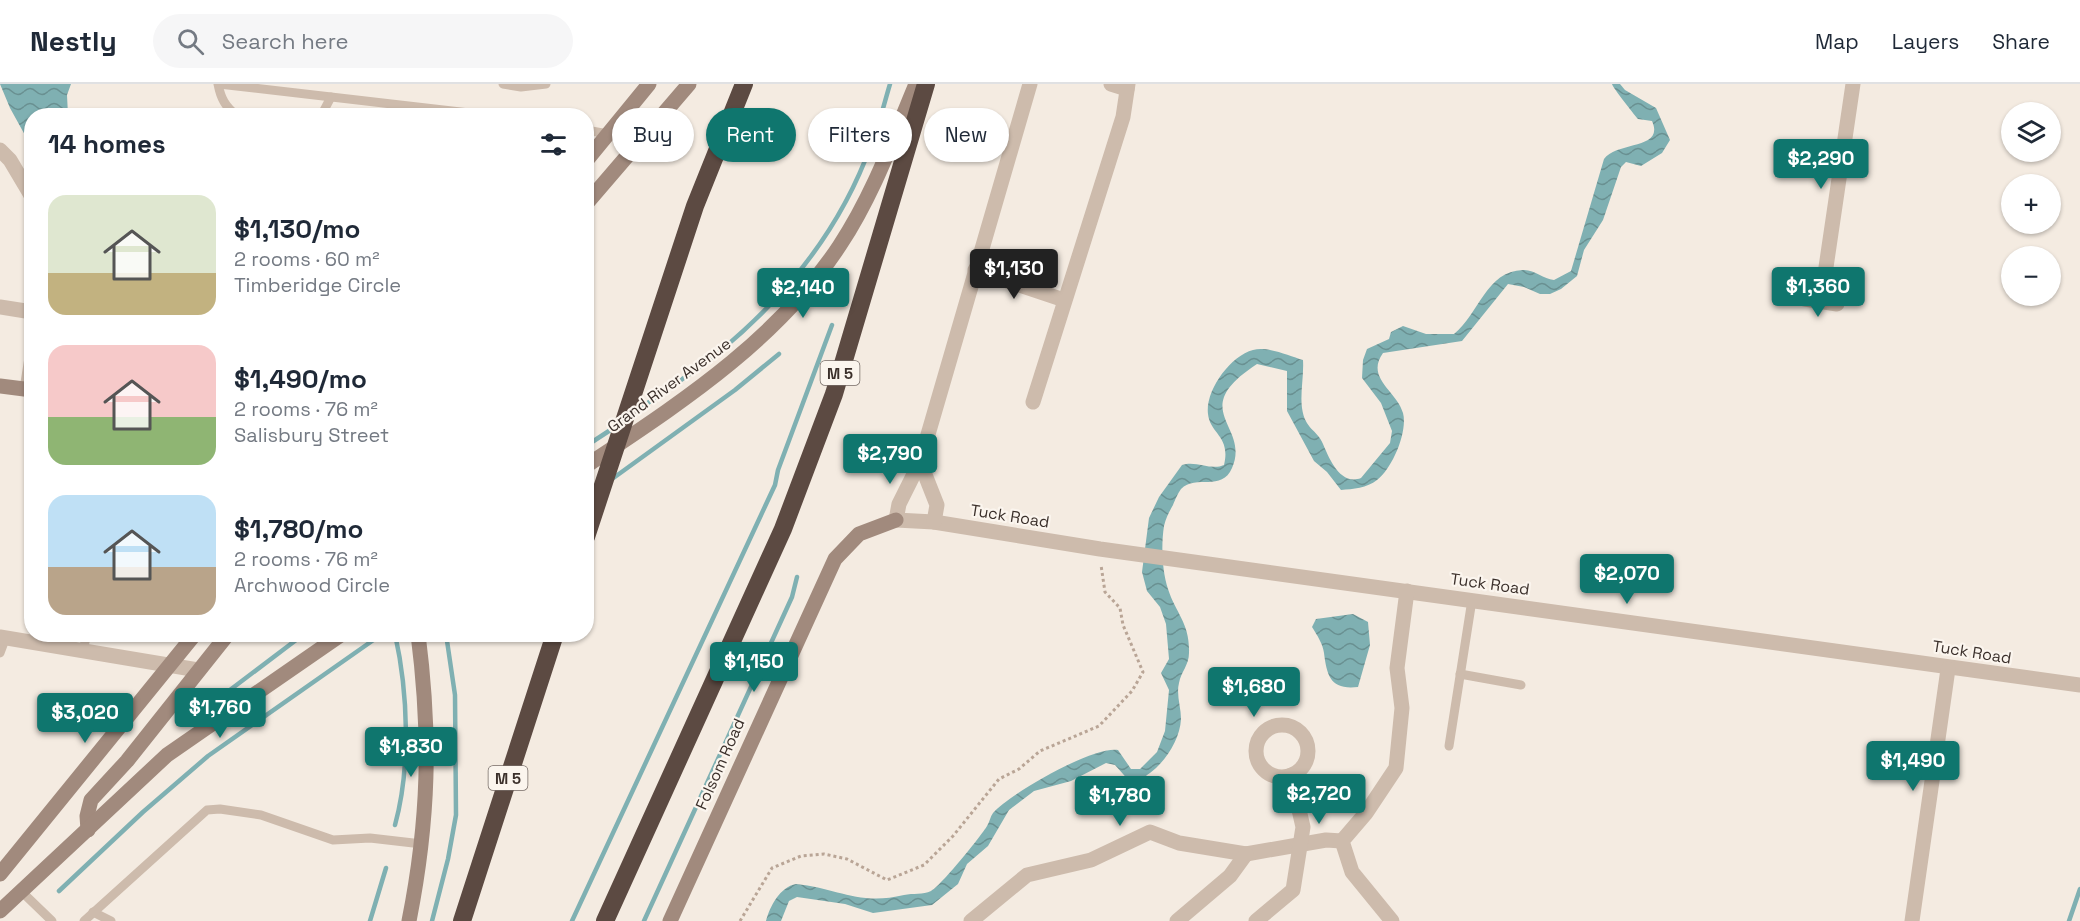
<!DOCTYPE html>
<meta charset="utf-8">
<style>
:root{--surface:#fff;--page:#f6f6f7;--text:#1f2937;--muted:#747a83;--line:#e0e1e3;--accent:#0f766e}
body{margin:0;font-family:"Space Grotesk",sans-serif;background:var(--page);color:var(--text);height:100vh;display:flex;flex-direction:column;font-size:22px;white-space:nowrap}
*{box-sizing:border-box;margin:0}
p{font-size:20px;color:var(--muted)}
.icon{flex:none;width:33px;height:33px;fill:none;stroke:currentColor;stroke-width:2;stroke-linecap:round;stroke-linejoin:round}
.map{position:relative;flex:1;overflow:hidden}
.panel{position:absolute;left:24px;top:24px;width:570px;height:534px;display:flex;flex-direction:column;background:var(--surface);border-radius:24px;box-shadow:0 2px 4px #0004}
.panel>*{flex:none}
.guide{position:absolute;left:612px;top:24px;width:570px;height:54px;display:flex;gap:12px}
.controls{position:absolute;left:2001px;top:18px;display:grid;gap:12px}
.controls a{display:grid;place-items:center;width:60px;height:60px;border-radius:50%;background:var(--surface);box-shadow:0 2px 4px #0004;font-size:30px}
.price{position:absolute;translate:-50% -51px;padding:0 14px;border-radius:6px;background:var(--accent);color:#fff;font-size:20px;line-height:39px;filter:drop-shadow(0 2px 3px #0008)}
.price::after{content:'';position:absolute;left:50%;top:36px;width:18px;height:14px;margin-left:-9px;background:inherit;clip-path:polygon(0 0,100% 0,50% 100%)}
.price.selected{background:#222;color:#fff}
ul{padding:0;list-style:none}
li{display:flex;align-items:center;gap:18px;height:150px;padding:0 24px}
li span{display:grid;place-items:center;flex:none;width:168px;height:120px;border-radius:18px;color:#555}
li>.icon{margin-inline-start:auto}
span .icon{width:72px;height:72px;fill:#fffc;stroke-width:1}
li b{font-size:26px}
h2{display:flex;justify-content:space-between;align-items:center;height:72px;padding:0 24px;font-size:26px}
.tag{padding:0 21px;border-radius:27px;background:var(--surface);box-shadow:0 2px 4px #0004;font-size:21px;line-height:54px}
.tag.selected{background:var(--accent);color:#fff}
header{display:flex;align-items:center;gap:36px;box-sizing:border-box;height:84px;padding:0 30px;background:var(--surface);border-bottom:2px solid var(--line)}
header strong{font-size:28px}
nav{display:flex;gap:33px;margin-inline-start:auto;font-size:21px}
.search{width:420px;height:54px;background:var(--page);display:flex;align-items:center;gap:15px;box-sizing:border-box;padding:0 21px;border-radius:33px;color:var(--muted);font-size:22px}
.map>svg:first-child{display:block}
.water{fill:url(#water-waves)}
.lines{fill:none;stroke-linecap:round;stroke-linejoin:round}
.stream{stroke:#7fb0b2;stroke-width:4.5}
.path{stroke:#b9a596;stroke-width:3;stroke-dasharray:3 3;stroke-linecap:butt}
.lane{stroke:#cdbbac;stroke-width:9}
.street{stroke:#cdbbac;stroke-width:15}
.secondary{stroke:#a18a7d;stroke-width:15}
.highway{stroke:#5c4a42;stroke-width:18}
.labels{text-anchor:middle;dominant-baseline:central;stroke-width:4.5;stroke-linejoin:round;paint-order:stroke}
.shield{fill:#fbf5ee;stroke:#756b66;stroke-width:1.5}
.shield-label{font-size:15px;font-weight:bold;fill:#3b302b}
.street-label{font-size:16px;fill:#3b302b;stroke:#fbf5ee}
</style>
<header>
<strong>Nestly</strong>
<div class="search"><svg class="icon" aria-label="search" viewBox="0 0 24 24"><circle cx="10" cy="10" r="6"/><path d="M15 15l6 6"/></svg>Search here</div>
<nav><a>Map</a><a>Layers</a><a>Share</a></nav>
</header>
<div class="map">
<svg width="2080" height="837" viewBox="0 0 2080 837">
<defs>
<pattern id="water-waves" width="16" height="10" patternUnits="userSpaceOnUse" patternTransform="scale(1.5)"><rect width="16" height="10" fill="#7fb0b2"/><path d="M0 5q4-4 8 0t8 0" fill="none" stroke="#699091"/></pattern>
</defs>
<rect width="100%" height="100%" fill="#f4ebe1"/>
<g class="water">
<polygon points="0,0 71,0 67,11 68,31 32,32 31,62 10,24"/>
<path d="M1612,0H1620L1625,6L1656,24L1670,56L1662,69L1641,82L1626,78L1621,83L1603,136L1584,166L1577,192L1561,205L1550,210H1540L1524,203L1508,200L1462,257L1383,269C1365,294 1397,307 1403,329C1408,348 1392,385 1377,396C1367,404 1353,405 1341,406L1327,388L1314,377L1287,327V287L1257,280C1185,327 1251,341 1232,384C1222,408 1196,390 1181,405C1178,409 1175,416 1173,421C1169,428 1166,434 1164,442C1161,461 1162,487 1168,505C1176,530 1190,539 1189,569C1189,581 1181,588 1179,599C1176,610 1181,623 1181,635C1180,655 1166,677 1150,689C1143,693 1140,700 1131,699L1115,681L1106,679L1071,697L1034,707L1009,726L988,762L967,780L958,800L932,821L873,829L845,820L797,813L789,817L781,837H766C770,822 780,803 796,800C837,804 859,822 904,811C913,809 923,811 931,807C939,804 982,751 987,742C990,737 990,733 993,729C1010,710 1092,662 1118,666L1131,685H1140L1157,668L1165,647L1169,606L1161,589L1169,575L1166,540L1160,523L1147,507L1142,488L1149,434L1159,413L1182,381C1196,376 1211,387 1224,381C1231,352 1210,350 1208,330C1205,307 1230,272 1253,266C1268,262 1289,272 1303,276C1304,292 1300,309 1302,324C1305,346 1317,345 1323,360C1329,374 1340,402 1361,394L1390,359L1392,347L1381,319L1362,294L1363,276L1367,265L1389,255L1391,248L1403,242L1426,250H1454C1479,230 1486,187 1523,186C1535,186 1543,195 1554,196L1571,187L1604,75C1617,57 1665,66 1652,37L1638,35C1633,29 1613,4 1612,0Z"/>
<path d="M1353,530L1368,538L1370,561L1358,603C1331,606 1327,593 1324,569C1323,560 1317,551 1312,543L1316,535Z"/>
</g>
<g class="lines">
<g class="stream">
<path d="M634,329C662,308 692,290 719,268C787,212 841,144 871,61C879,41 884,20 890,0"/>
<polyline points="586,362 615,343"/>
<polyline points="612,395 735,306 779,270"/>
<polyline points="586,412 594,407"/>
<path d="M395,550C408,608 411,683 395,741"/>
<polyline points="222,612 304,550"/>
<polyline points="59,807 143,728 208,672 382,550"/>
<polyline points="370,837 386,784"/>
<polyline points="432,837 448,775 456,731 455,611 446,550"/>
<polyline points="572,837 775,401 778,386 832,241"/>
<polyline points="644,837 792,513 797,493"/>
<polyline points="2069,837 2080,805"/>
</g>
<polyline class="path" points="740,837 772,784 801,772 824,770 847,775 887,796 924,781 953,752 999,695 1019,685 1040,667 1099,642 1132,607 1143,588 1123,541 1120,524 1105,508 1101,481"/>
<g class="lane">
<path d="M218,0C221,15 225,22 237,32"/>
<polyline points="219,0 495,32"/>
<polyline points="503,0 521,3 546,0"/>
<polyline points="321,32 331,13"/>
<polyline points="586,46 608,50"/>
<polyline points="83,566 87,550"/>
<polyline points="0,569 6,553"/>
<polyline points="1460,590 1521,601"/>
<polyline points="1449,662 1472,516"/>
<polyline points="22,808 52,837"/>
<polyline points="93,828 111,837"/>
<polyline points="84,837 207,726 220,725 261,731 333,756 370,754 422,760"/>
</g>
<g class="street">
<polyline points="1030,0 920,378 899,420 896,436 934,438 1100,465 2080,601"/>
<polyline points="1111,0 1127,5"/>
<polyline points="0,66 10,76 32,113"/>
<polyline points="975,186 1064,216"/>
<polyline points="1805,215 1837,220"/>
<polyline points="1821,217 1853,0"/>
<polyline points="0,223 32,228"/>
<polyline points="27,305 32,274"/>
<polyline points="1033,318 1123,33 1128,0"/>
<polyline points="920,378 937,421 934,438"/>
<polyline points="0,553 198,586"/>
<circle cx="1282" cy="667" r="26"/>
<polyline points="971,837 1027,791 1091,776 1150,748 1179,759 1246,770 1326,756 1342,757"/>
<polyline points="1177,837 1230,792 1246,770"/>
<polyline points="1256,837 1293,806 1303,743 1291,691"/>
<polyline points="1392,837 1352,788 1342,757 1366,729 1396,684 1402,624 1397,584 1407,507"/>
<polyline points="1912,837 1948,585"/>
</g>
<g class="secondary">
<polyline points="586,77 649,0"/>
<polyline points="586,120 689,0"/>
<polyline points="0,302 32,306"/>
<path d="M586,382C680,319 777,257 840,161C873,111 893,55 916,0"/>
<polyline points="88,746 87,732 91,716 127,677 228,550"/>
<polyline points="0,790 195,550"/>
<polyline points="0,827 167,671 342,550"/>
<path d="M409,837C429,736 431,652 418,550"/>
<polyline points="670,837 835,475 859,450 896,436"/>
</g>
<g class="highway">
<polyline points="586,453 695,122 744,0"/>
<polyline points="462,837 555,550"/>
<polyline points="605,837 783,445 834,310 926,0"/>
</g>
</g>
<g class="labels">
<g class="shield">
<rect x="820.5" y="277" width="39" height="24" rx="4.5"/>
<rect x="488.5" y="682" width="39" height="24" rx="4.5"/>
</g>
<g class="shield-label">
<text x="840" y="289">M 5</text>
<text x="508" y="694">M 5</text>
</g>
<g class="street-label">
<text transform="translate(669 301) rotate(-36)">Grand River Avenue</text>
<text transform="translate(1010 432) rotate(9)">Tuck Road</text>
<text transform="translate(1490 500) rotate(8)">Tuck Road</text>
<text transform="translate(1972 568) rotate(9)">Tuck Road</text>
<text transform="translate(720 680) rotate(-66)">Folsom Road</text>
</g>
</g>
</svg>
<div class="controls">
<a><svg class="icon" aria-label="layers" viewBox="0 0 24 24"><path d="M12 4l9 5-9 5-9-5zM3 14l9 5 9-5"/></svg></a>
<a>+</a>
<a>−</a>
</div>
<b class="price" style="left:1821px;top:106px">$2,290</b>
<b class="price selected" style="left:1014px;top:216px">$1,130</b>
<b class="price" style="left:1818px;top:234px">$1,360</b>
<b class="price" style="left:803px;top:235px">$2,140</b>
<b class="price" style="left:890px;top:401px">$2,790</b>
<b class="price" style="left:1627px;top:521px">$2,070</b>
<b class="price" style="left:754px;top:609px">$1,150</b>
<b class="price" style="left:1254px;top:634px">$1,680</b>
<b class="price" style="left:220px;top:655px">$1,760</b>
<b class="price" style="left:85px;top:660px">$3,020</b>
<b class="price" style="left:411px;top:694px">$1,830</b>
<b class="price" style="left:1913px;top:708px">$1,490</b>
<b class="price" style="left:1319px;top:741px">$2,720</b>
<b class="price" style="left:1120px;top:743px">$1,780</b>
<div class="guide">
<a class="tag">Buy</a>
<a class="tag selected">Rent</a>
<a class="tag">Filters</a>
<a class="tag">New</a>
</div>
<section class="panel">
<h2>14 homes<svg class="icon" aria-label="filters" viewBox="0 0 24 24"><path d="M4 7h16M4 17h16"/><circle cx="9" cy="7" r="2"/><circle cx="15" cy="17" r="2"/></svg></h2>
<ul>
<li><span style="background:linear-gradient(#dfe7d0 65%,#c2b280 0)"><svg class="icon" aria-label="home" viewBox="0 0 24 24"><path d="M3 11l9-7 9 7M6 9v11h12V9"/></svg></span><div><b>$1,130/mo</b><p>2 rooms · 60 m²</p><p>Timberidge Circle</p></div></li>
<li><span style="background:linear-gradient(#f6c9c9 60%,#8fb573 0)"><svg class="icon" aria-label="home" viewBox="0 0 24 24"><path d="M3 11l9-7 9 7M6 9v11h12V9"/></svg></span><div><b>$1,490/mo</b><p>2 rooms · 76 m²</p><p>Salisbury Street</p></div></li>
<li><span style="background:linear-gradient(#bfe0f5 60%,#b9a48a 0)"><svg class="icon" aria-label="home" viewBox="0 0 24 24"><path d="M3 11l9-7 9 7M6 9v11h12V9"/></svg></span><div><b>$1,780/mo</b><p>2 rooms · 76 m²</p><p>Archwood Circle</p></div></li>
</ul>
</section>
</div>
